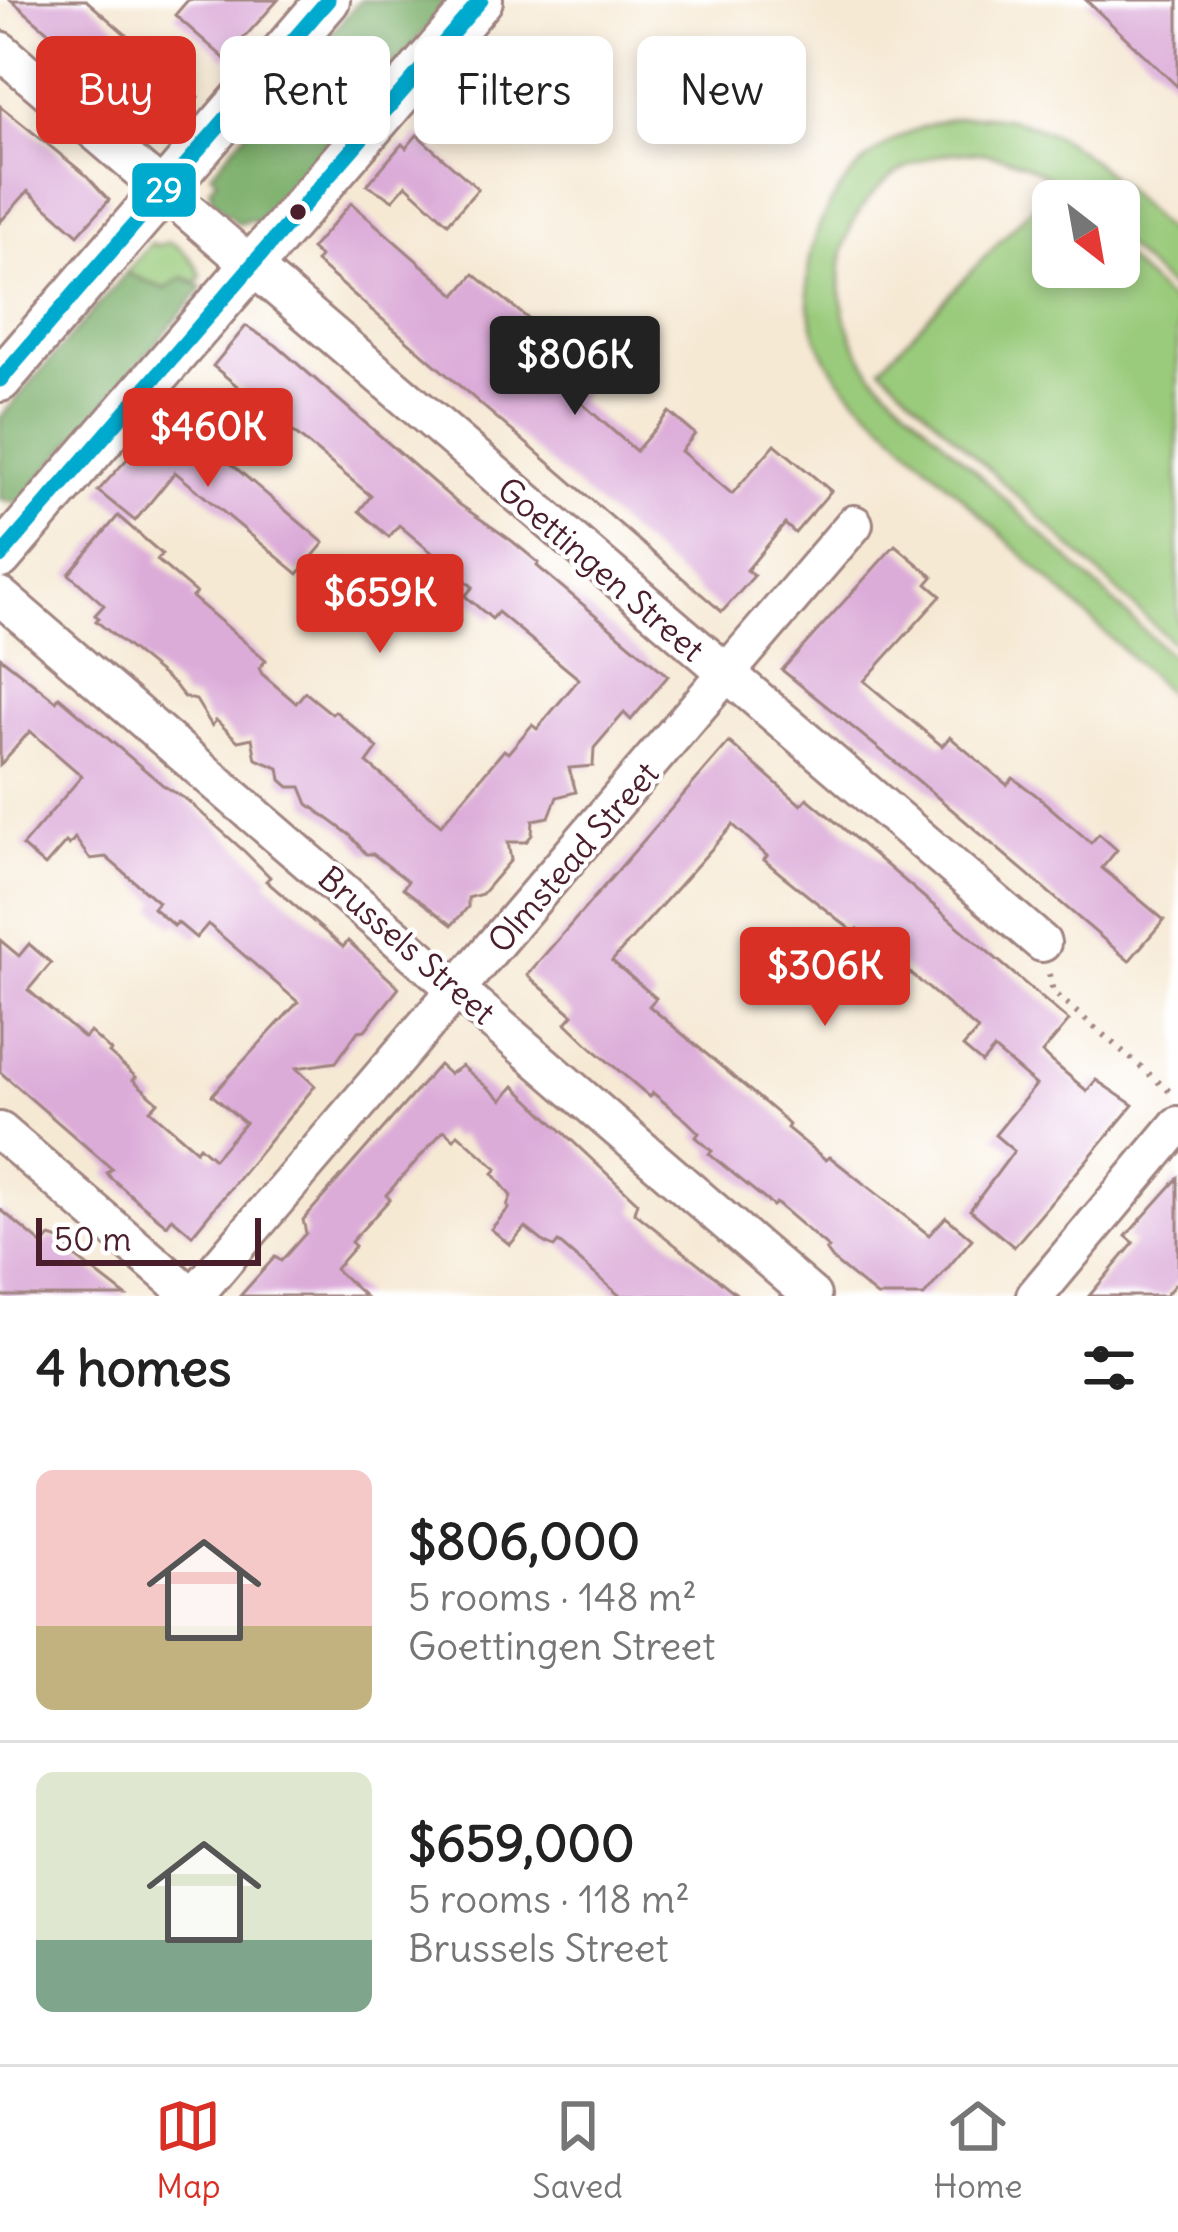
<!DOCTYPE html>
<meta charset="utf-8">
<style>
:root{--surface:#fff;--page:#f6f6f6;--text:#222;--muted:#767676;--line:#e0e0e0;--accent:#d93025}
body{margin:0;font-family:Delius,sans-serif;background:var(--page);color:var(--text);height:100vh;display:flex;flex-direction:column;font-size:45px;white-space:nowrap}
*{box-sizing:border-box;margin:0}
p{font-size:39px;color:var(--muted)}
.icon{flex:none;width:66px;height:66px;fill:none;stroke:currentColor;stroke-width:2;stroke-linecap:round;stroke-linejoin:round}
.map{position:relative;height:1296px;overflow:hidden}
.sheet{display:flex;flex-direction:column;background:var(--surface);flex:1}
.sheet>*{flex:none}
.guide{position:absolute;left:36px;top:36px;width:1107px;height:108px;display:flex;gap:24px}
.needle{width:78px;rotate:149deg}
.buttons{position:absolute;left:1032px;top:180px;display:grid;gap:24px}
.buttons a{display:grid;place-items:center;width:108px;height:108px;border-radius:18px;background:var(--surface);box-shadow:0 6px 18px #0003;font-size:60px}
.scale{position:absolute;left:36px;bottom:30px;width:225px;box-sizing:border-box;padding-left:12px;border:6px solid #4a1f2b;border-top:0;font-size:33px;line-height:42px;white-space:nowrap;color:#4a1f2b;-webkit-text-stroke:9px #fff;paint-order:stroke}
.price{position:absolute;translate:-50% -102px;padding:0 27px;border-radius:12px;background:var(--accent);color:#fff;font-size:39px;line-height:78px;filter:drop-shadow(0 3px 6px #0008)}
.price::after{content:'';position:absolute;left:50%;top:72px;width:36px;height:27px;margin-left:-18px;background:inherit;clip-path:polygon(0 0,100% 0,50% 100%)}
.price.on{background:#222;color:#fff}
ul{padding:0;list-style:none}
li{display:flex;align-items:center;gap:36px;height:300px;padding:0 36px}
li+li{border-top:3px solid var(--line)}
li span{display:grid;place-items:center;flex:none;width:336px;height:240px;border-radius:18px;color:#555}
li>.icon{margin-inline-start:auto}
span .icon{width:144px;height:144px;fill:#fffc;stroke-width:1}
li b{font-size:51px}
h2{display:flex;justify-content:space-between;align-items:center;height:144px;padding:0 36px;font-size:51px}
.chip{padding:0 42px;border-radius:18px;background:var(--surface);box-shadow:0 6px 18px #0003;font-size:42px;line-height:108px}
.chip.on{background:var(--accent);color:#fff}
.tab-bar{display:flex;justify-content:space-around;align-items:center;height:168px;border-top:3px solid var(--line);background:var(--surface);font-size:33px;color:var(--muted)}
.tab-bar a{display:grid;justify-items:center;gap:6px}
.tab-bar .on{color:var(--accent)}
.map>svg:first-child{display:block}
.green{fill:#9acb7b;stroke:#727553;stroke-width:3}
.forest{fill:#7baf6b;stroke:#62674b;stroke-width:3}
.building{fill:#dcacd9}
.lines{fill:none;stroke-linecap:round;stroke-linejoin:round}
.minor-casing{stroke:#a08480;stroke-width:42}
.tertiary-casing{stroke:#a08480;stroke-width:48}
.path{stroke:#a08480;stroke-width:6;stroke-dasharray:3 9;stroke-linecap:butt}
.minor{stroke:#fff;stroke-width:36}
.tertiary{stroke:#fff;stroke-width:42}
.bus-1-casing{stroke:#fff;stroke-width:24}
.bus-1{stroke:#00a9ce;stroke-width:15}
.bus-dot{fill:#4a1f2b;stroke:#fff;stroke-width:4.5}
.labels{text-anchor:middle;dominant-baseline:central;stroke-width:9;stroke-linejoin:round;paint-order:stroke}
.street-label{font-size:33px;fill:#4a1f2b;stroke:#fff}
.line-badge{stroke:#fff;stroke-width:4.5}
.badge-label{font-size:33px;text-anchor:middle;font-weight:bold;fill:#fff}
</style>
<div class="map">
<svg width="1178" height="1296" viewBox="0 0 1178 1296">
<rect width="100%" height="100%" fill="#fff"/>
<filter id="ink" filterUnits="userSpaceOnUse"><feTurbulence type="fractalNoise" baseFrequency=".00833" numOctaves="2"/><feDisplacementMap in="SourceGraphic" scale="24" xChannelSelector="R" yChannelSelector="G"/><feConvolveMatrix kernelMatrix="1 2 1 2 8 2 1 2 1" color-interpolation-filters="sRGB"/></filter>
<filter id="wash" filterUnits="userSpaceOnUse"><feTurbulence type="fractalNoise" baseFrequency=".004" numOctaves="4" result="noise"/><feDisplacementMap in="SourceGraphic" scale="48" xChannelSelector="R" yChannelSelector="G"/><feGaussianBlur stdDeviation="2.7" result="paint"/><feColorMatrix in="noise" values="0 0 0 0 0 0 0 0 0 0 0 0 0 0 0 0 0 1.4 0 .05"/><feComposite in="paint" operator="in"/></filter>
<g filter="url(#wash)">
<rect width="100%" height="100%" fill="#f6e9d4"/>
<g class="green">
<path d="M985,116C1070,120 1121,188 1178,242V296L1119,240V201H1078C943,73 766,221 873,374L1178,663V702L854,395C747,285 840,115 985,116Z"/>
<polygon points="1050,188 1064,201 1053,201 1053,267 1119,267 1119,253 1178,309 1178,648 881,367"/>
<path d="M168,242C181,246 197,262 201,276L198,282L183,277L165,289L126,273L151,243L157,246Z"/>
</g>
<g class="forest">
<polygon points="360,0 451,0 257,225 252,220 238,224 213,201 210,188 217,179 211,173"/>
<polygon points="126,273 165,289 183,277 203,288 19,504 0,499 0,418"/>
</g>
<g id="blocks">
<g class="building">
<polygon points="11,0 86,0 198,97 167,134"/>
<polygon points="188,0 278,0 225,59 175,15"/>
<polygon points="1086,0 1178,0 1178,87"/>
<polygon points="0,106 86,175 109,200 78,235 28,191 0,222"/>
<polygon points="417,135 478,189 448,223 406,185 393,200 367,185 402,144 406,148"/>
<polygon points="351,203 456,295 474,274 550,337 535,355 561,377 593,382 578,400 636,451 669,412 695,434 681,451 732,494 775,444 831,491 795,533 785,524 747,570 754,576 722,612 316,262 320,257 311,249"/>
<polygon points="246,326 276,345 456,502 512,541 539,563 537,566 668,676 631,720 624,713 594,748 593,766 569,768 576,792 557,797 549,817 533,820 532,835 526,842 508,842 511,860 482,894 468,898 468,907 452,925 403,888 408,881 373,854 366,854 350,835 308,804 301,787 289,787 281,780 279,768 256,759 252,738 238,741 216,720 212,726 196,700 184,697 175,685 96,621 99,618 95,615 104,605 69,574 118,516 162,554 157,560 196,593 192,597 266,660 259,668 262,674 296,703 305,692 332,714 335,711 378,748 367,763 441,825 504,750 508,753 532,725 537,729 579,679 498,612 492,619 465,596 473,587 399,525 389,537 359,511 371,496 213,366"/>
<polygon points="170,412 324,543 298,574 175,472 135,521 98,491"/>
<polygon points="895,545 933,577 927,584 941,596 864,681 942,746 950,737 1007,785 1013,778 1036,795 1091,843 1099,834 1117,850 1102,868 1164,920 1129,961 915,778 782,670"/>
<polygon points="0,657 56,701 59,697 164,786 187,800 245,852 270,877 266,881 343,947 348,941 399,988 365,1030 358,1031 336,1062 296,1068 315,1086 192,1235 172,1218 167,1225 141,1204 111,1178 107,1173 112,1169 0,1072 0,940 19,956 29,944 51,963 28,990 84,1038 90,1032 111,1051 109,1053 136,1077 133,1080 158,1102 150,1110 196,1150 199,1146 214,1159 245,1123 212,1095 298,1002 208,924 196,938 177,922 174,926 153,908 158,902 106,857 90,859 75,838 69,845 66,842 45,866 22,846 82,776 30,731 0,765"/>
<polygon points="729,742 801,805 807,798 837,823 1069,1021 1042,1053 1087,1091 1096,1080 1133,1105 1014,1247 970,1210 1014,1151 995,1135 1036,1085 994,1049 982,1063 963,1047 978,1030 858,929 855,933 782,875 764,860 767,856 733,825 612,961 656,998 649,1006 777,1113 789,1125 787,1128 826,1160 830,1157 929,1235 946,1217 972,1239 924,1296 877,1296 834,1261 826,1250 829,1248 776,1203 773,1206 709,1154 712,1151 696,1137 699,1133 687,1121 653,1093 650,1097 592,1048 566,1023 573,1015 527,975"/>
<polygon points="439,1065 449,1074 462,1066 502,1100 514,1086 637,1202 634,1212 739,1296 620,1296 558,1242 554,1247 545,1243 525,1227 510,1245 491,1229 509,1208 507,1206 511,1196 493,1173 497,1169 458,1134 454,1139 444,1130 386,1195 390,1199 351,1242 355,1246 335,1269 365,1296 240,1296 275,1257 281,1261 306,1233 303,1220"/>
<polygon points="1178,1178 1178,1281 1165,1296 1089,1296 1134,1243 1126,1236"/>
<polygon points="0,1209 43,1245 50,1237 68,1243 74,1256 126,1296 0,1296"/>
</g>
</g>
</g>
<g filter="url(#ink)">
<use href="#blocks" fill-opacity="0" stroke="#a08480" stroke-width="3"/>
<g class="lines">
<defs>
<g id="minor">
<polyline points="0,50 1042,943"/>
<polyline points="0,596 812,1296"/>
<polyline points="0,1131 192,1296"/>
<polyline points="194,1296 854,524"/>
<polyline points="1035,1296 1178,1125"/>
</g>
<g id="tertiary">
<polyline points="0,380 328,0"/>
<polyline points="0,557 481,0"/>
</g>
</defs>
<use href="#minor" class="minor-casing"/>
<use href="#tertiary" class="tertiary-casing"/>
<polyline class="path" points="1049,974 1053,992 1175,1096"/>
<use href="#minor" class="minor"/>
<use href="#tertiary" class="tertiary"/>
<defs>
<g id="bus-1">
<polyline points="0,380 328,0"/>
<polyline points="0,557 481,0"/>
</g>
</defs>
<use href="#bus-1" class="bus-1-casing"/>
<use href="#bus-1" class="bus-1"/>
</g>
</g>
<circle class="bus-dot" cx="298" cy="212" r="10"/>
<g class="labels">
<g class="street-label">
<text transform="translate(601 569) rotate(41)">Goettingen Street</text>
<text transform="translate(573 857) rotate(-49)">Olmstead Street</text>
<text transform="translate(407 945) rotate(41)">Brussels Street</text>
</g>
</g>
<rect class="line-badge" x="130" y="161" width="68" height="58" rx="12" fill="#00a9ce"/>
<g class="badge-label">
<text x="164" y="202">29</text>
</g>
</svg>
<div class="buttons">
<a><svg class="needle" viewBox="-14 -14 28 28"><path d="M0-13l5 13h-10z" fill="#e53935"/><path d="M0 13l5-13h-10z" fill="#767676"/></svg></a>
</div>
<div class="scale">50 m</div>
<b class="price on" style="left:575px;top:418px">$806K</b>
<b class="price" style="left:208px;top:490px">$460K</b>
<b class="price" style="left:380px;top:656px">$659K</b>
<b class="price" style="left:825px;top:1029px">$306K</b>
<div class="guide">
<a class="chip on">Buy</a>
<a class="chip">Rent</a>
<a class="chip">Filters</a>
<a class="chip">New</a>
</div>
</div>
<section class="sheet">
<h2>4 homes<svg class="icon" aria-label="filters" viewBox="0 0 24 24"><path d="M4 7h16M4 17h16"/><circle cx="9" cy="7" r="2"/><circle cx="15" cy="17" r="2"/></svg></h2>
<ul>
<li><span style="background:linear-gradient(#f6c9c9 65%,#c2b280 0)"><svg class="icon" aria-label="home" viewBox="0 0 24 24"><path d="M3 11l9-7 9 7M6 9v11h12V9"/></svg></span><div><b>$806,000</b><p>5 rooms · 148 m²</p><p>Goettingen Street</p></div></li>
<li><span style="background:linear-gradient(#dfe7d0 70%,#7fa58c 0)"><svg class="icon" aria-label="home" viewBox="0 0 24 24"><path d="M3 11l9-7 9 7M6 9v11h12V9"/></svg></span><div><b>$659,000</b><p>5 rooms · 118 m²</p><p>Brussels Street</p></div></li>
</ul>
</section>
<nav class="tab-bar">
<a class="on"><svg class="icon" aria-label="map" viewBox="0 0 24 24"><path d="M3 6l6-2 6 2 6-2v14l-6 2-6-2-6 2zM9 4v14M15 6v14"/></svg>Map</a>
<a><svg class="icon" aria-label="saved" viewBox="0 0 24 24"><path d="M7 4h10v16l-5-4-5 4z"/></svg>Saved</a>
<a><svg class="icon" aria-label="home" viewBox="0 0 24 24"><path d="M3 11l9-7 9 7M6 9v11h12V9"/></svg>Home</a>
</nav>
